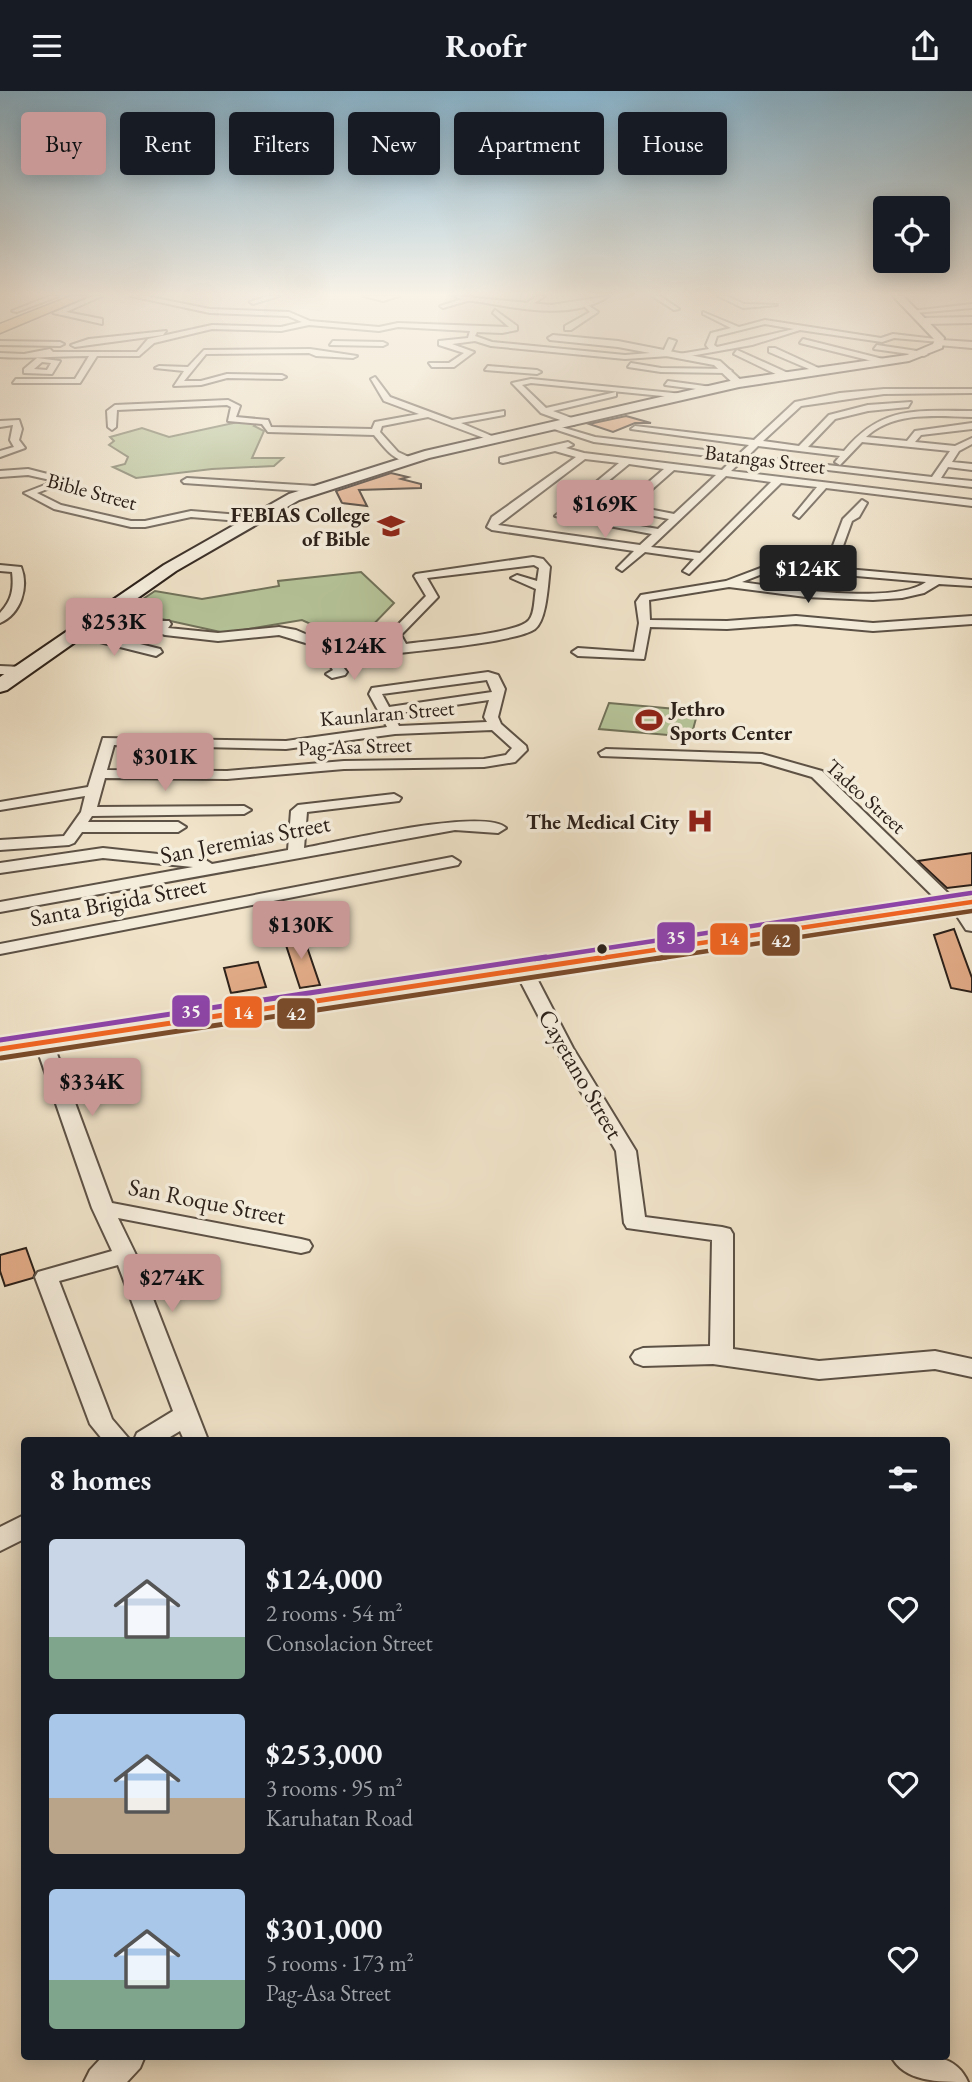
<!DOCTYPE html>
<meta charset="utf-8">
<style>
:root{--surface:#171b24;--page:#20242c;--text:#f1f3f6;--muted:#9ea1a6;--accent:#c59692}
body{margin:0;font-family:"EB Garamond",serif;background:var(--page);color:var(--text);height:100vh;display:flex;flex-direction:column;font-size:26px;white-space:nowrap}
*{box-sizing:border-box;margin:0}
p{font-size:23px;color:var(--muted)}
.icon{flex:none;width:38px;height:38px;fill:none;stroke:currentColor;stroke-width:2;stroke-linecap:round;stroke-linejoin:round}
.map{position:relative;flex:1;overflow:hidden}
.details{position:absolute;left:21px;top:1346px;width:929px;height:623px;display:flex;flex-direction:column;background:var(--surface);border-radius:7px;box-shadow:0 4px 18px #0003}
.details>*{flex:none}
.banner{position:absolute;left:21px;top:21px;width:931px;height:63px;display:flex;gap:14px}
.fabs{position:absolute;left:873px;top:105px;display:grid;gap:14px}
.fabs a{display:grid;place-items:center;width:77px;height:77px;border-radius:7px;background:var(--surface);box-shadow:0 4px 18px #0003;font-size:35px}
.price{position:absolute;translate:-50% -60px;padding:0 16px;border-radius:7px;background:var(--accent);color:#111;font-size:23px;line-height:46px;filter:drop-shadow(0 2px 4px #0008)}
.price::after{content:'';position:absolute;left:50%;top:42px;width:21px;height:16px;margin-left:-10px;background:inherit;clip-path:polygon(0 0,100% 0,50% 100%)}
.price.on{background:#222;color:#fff}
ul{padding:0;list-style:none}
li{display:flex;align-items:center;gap:21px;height:175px;padding:0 28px}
li span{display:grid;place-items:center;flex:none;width:196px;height:140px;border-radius:7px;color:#555}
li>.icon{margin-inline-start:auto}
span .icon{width:84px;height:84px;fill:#fffc;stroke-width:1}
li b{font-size:30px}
h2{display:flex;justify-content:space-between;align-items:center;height:84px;padding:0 28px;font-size:30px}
.pill{padding:0 24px;border-radius:7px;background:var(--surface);box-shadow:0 4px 18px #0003;font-size:24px;line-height:63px}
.pill.on{background:var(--accent);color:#111}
header{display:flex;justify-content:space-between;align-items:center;height:91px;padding:0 28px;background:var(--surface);font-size:32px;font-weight:700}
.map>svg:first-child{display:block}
.green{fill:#b6c499;stroke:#71725a;stroke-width:2}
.building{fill:#e2ac88;stroke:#2c211a;stroke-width:2}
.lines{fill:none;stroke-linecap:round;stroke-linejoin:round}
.minor-casing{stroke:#5d5246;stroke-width:4}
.tertiary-casing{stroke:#5d5246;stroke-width:4}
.secondary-casing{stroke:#2c211a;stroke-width:4}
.trunk-casing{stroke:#2c211a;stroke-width:4}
.motorway-casing{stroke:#2c211a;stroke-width:3}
.minor{fill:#f5eddc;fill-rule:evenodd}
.tertiary{fill:#f5eddc;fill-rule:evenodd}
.secondary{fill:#f5eddc;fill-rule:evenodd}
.trunk{fill:#e8c284;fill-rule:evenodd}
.motorway{fill:#e8c284;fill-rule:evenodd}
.bus-1-far1-casing{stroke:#f5eddc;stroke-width:9}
.bus-1-casing{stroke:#f5eddc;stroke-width:10}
.bus-2-far1-casing{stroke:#f5eddc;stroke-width:9}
.bus-2-casing{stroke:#f5eddc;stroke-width:10}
.bus-3-far1-casing{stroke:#f5eddc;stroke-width:9}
.bus-3-casing{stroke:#f5eddc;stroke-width:10}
.bus-1-far1{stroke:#f26522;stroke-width:4.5}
.bus-1{stroke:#f26522;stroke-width:5}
.bus-2-far1{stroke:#7a4b2a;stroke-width:4.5}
.bus-2{stroke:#7a4b2a;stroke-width:5}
.bus-3-far1{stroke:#8e44ad;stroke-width:4.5}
.bus-3{stroke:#8e44ad;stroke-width:5}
.bus-dot{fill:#2c211a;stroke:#f5eddc;stroke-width:2.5}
.labels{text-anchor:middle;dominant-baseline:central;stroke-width:7;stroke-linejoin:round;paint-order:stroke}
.far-street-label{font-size:21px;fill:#2c211a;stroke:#f5eddc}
.far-poi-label{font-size:21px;font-weight:bold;fill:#2c211a;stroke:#f5eddc;text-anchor:end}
.street-label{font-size:24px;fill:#2c211a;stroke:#f5eddc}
.line-badge{stroke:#f5eddc;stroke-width:2.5}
.badge-label{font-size:19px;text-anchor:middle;font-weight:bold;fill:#fff}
</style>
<header><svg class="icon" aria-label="menu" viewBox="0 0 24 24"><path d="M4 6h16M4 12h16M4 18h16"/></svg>Roofr<svg class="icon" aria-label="share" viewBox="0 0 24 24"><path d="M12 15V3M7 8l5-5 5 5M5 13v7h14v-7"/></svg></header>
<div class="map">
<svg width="972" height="1991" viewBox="0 0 972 1991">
<rect width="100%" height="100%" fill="#f0e3c9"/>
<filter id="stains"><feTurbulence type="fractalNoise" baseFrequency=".00286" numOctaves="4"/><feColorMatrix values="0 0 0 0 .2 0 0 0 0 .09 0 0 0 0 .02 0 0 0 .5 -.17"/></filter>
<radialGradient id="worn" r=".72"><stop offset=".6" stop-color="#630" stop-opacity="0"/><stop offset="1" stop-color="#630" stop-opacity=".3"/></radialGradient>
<g class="green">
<polygon points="238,331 259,331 254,335 264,340 252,367 283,367 274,375 212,378 136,387 113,376 125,373 128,366 109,354 114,350 110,346 142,337 169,346"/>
<polygon points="361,481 394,512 365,542 367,554 357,554 302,529 225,542 125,520 155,500 202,508 279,495 278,490"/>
<polygon points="609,612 698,620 691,646 599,638"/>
</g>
<g class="building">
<polygon points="626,325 651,332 635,332 613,341 589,333"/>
<polygon points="391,382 408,386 401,388 421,393 421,397 359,399 367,415 342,412 336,400"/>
<polygon points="972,762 972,794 947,797 918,770"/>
<polygon points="954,838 972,887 972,901 951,897 934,844"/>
<polygon points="302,842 306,853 320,894 300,897 283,845"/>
<polygon points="258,871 266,896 231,902 224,877"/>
<polygon points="26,1157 35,1182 33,1187 5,1195 0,1180 0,1164"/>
</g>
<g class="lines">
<defs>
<g id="minor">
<polygon points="50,205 59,205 17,221 12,220"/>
<polygon points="93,205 102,205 66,221 102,228 102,233 53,222"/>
<path d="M131,205H145L210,218L289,221L310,230L379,236L398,232L509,236L493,222L495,219L517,235V239L502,242L477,241L475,245L492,251L625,264L663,261L669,248L676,250L669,265L625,268L491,255L475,250L452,253L474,261L454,276H432L429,272H449L464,262L439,254V250L468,247L470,240L398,236L379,240L309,234L281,240L212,238L154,252L139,265H97L80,292H13L16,288H75L89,265C59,265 30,268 0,266V262L24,263L50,258L53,261H137L148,248L212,234L281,236L302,231L288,225L210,222Z"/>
<polygon points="268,205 279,205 253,213 250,211"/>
<polygon points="364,205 399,205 383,210"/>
<polygon points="472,205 474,208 443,217 440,215"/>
<polygon points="537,205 545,205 528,216 524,216 524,214"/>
<polygon points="652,205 660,205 679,218 674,219"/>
<polygon points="718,205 727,205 744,213 777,214 743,217"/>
<polygon points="582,213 586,213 598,221 571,239 565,239 565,235 590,221"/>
<polygon points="972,213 972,217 915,222 912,220"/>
<path d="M703,221L739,236L765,229L881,247L893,243L944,249L940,251L894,247L882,251L800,239L752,254L679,267V263L709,258L706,254L711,242L731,237L703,223ZM765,233L794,238L717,256L714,254L717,245Z"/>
<polygon points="166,240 163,244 75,256 71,254 89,248"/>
<polygon points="803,248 887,269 888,271 884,273 800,252"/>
<polygon points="0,250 60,251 64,253 60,255 0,254"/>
<polygon points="333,250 383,251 387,253 383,255 330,254"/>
<polygon points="877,254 924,261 928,263 924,265 874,258"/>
<polygon points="769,257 775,257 823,279 816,281 769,261"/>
<polygon points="310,258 357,265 353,267 316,265 309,262 206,263 184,290 201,290 227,283 282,284 286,286 282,288 227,287 201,294 174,295 184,280 155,277 159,275 188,276 204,259"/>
<polygon points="737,259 788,282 789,284 782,286 734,263"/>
<path d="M37,267L60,270L52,283L24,282V278ZM42,271L51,272L47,279L34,278Z"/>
<polygon points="631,272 661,277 728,278 732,280 728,282 661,281 628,276"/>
<polygon points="488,275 537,279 541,281 537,283 485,279"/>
<path d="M375,286L390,306L452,329L504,320V324L461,332L499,348L492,350L428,326L382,335L380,341L398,361L411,367V371C394,371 384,356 374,344L268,341L262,333L228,330L231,316L227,314L117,319L116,336L112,339L108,336L107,320L115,314L228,309L240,315L236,326L268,329L271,336L372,338L375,331L419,323L384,310L371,288Z"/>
<polygon points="531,288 683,303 687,305 683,307 531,292 522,294 546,317 616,301 616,305 553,320 577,329 574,334 541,322 512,292"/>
<polygon points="668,290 712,296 716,298 712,300 665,294"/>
<path d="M884,298H972V302L884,303L801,315L763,350L799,355L829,324L868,314L911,311L908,316L868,320L835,328L808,356L844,360C882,314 917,320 972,320V326C936,325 894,320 866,346L907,350L915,340L972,332V338L921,344L915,351L955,355L972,347V353L959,360L952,371L972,373V379L948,376L941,387L972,390V396L743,369L731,380L972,409V415L826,397L799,427L794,424L817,396L781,392L689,483L683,480L694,468L645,461L622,480L617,477L634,460L492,439L487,436L492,426L576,366L555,360L503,372L500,371V367L568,351L573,354L566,357L584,362L722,379L733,368L594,351L551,337V333L595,346L739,363L749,354L631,338L635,335L754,349L795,311L840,302ZM862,351L950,360L932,386L748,365L758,355L840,365L835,371L840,374ZM585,368L619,372L555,425L652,443L640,454L498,434ZM629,373L664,378L623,413L624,419L669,428L658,438L568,423ZM674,379L716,384L674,423L633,415ZM726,385L771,391L700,462L651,456Z"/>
<polygon points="19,329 22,338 19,349 25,357 0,366 0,360 14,356 10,349 13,334 0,336 0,330"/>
<polygon points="28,378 71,389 37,402 61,414 131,430 145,430 191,420 252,425 257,428 252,431 191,426 145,436 131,436 54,418 24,402 55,390 28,384 0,386 0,380"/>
<polygon points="187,387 316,395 321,398 316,401 184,392 182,390"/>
<path d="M862,409L867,412L859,426L852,430L835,477L972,489V495L939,493L924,502L902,507L873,509L806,506L729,496L649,509L650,529L727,530L796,525L873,532L972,525V533L873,540L796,533L727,538L650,536L644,568L578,565L572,561L578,557L634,561L639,532L636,511L641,504L726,490L774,472L825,476L843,428ZM775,478L926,491C895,514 781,497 742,491Z"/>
<path d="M533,466L543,468L550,476C548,491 547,529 535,538C513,553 397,561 365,566L351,564L343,576L347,581L345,584L332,587L326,583L333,579L331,576L339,562L279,544L218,550L165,544L103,521L109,517L155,530H169L171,533L168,537L218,542L279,536L296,539L331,554L365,558L395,554L389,543L426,505L414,485L416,483ZM534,474L539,477L537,490L517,484L511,487L536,498C534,507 535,522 529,529C519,543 427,550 406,553L401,544L438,506L427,487Z"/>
<path d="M0,474L21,476C29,496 21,523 0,532V522C12,509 14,498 12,481L0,480Z"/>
<polygon points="80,538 160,558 162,561 156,565 76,545 74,542"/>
<polygon points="0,575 23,576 29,580 23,584 0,583"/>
<path d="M488,581L498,584L505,598L498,626L501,633L526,655L527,659L515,671L484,676L344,678L227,688L105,687L97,716L244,715L251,719L244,723L92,725L88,731H178L186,736L178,741H82L74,752L69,754L0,759V749L64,745L81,721L85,705L0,719V711L88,696L103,647L286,650L387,636L369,603L372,597ZM487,589L492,601L389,616L382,603ZM489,609L484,626L487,631L399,635L393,623ZM492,639L512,657L506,664L484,668L344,670L227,680L107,679L114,654L286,658L395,643Z"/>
<polygon points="606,658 762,663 822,680 955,809 963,810 972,823 972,840 966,839 953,819 945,817 812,686 761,671 601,665 599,662"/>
<path d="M394,703L401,707L399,710L307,721L304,757C338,751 484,716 506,737L498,742L455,739L0,821V811L193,776L103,767L0,782V772L103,757L204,768L212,773L288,759L291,720L298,714Z"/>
<polygon points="452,766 460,771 458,774 0,863 0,853"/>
<polygon points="523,873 532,878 573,957 636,1060 645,1126 722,1136 730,1138 733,1143 733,1258 819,1270 935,1260 972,1268 972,1286 935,1278 819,1288 713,1273 643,1275 635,1272 631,1266 635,1260 643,1257 710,1255 712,1149 627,1137 624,1132 616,1060 555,957 514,878"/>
<polygon points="44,946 53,952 112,1112 301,1148 309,1150 312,1155 309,1160 301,1162 118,1127 136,1164 208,1349 184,1349 180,1340 165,1349 134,1349 137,1342 173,1320 118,1174 59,1190 112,1328 130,1349 103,1349 90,1333 35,1186 38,1181 112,1160 92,1117 35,952"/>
<polygon points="24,1424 24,1448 0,1460 0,1436"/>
<polygon points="103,1965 145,1965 140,1977 127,1991 84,1991 90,1979"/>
<path d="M891,1965C920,1965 954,1959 968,1991C938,1991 904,1991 891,1965Z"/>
</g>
<g id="tertiary">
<path d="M455,205L551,214L609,205C575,228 525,219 486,212C476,210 463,210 455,205Z"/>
<polygon points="972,226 972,232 924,233 920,230 924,227"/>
<polygon points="553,244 618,250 720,270 744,292 735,294 714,274 618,256 550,249 548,247"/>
<polygon points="941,249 972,251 972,257 938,254 938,250"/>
</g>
<polygon id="secondary" points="893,205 903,205 944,247 942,257 909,270 739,296 429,367 299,409 176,480 7,599 0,601 0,586 164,474 289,403 425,360 739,288 907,264 933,253 935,249"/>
<polygon id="trunk" points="972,803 972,819 0,968 0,948"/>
<polygon id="motorway" points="71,205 88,205 0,242 0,233"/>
</defs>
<use href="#minor" class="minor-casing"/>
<use href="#tertiary" class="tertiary-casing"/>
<use href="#secondary" class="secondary-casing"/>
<use href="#trunk" class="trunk-casing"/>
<use href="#motorway" class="motorway-casing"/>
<use href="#minor" class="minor"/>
<use href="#tertiary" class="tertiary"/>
<use href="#secondary" class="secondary"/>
<use href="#trunk" class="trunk"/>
<use href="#motorway" class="motorway"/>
<defs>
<polyline id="bus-1-far1" points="595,868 972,811"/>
<polyline id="bus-1" points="0,958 606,866"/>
<polyline id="bus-2-far1" points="655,868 972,820"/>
<polyline id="bus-2" points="1,967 666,866"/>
<polyline id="bus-3-far1" points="535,868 971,802"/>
<polyline id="bus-3" points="0,949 546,866"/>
</defs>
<use href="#bus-1-far1" class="bus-1-far1-casing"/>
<use href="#bus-1" class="bus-1-casing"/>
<use href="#bus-2-far1" class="bus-2-far1-casing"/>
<use href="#bus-2" class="bus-2-casing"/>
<use href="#bus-3-far1" class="bus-3-far1-casing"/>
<use href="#bus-3" class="bus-3-casing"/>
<use href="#bus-1-far1" class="bus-1-far1"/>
<use href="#bus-1" class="bus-1"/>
<use href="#bus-2-far1" class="bus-2-far1"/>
<use href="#bus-2" class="bus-2"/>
<use href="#bus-3-far1" class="bus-3-far1"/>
<use href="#bus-3" class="bus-3"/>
</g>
<linearGradient id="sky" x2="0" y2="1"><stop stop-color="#89b8d3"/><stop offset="0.42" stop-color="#f8f2e7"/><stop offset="1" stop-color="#f8f2e7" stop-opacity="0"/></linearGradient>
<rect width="972" height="484" fill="url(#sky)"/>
<defs>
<symbol id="university-bare" viewBox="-9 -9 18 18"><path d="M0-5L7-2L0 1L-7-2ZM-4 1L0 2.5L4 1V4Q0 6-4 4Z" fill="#8f2418" stroke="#f5eddc" stroke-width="2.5" paint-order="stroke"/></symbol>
<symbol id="stadium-bare" viewBox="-9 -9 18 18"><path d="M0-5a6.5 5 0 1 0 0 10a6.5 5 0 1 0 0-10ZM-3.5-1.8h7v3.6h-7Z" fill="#8f2418" stroke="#f5eddc" stroke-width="2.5" paint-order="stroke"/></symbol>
<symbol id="hospital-bare" viewBox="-9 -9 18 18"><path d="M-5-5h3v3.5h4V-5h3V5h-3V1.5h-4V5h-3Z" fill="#8f2418" stroke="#f5eddc" stroke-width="2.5" paint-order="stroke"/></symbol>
</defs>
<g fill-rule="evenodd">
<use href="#university-bare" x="372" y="416" width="38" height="38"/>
<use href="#stadium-bare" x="630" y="610" width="38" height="38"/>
<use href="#hospital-bare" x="681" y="711" width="38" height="38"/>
</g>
<circle class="bus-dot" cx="602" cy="858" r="6"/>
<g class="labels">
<g class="far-street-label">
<text transform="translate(765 368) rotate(7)">Batangas Street</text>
<text transform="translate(92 400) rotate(15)">Bible Street</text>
<text transform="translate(387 622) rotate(-5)">Kaunlaran Street</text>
<text transform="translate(355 655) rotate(-2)">Pag-Asa Street</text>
<text transform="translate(866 705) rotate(42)">Tadeo Street</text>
</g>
<g class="far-poi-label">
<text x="370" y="423">FEBIAS College<tspan x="370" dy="24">of Bible</tspan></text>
<text x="670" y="617" text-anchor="start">Jethro<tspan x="670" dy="24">Sports Center</tspan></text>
<text x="679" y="730">The Medical City</text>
</g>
<g class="street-label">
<text transform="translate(245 748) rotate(-11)">San Jeremias Street</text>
<text transform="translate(118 810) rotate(-11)">Santa Brigida Street</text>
<text transform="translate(581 983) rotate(60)">Cayetano Street</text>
<text transform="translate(207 1110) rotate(11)">San Roque Street</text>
</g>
</g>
<g class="line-badge">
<rect x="656" y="830" width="40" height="33" rx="7" fill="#8e44ad"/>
<rect x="709" y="831" width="40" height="34" rx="7" fill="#f26522"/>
<rect x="761" y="832" width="40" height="34" rx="7" fill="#7a4b2a"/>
<rect x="171" y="903" width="40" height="34" rx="7" fill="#8e44ad"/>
<rect x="223" y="904" width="40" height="34" rx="7" fill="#f26522"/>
<rect x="276" y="906" width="40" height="33" rx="7" fill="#7a4b2a"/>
</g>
<g class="badge-label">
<text x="676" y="853">35</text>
<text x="729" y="854">14</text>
<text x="781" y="856">42</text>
<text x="191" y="927">35</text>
<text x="243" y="928">14</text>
<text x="296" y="929">42</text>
</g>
<rect width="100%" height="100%" filter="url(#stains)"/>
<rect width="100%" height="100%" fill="url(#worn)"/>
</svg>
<div class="fabs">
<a><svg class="icon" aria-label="locate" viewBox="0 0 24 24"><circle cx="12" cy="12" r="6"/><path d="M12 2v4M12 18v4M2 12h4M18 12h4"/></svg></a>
</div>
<b class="price" style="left:605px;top:449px">$169K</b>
<b class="price on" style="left:808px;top:514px">$124K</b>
<b class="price" style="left:114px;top:567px">$253K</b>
<b class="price" style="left:354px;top:591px">$124K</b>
<b class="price" style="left:165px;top:702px">$301K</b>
<b class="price" style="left:301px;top:870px">$130K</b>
<b class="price" style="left:92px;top:1027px">$334K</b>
<b class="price" style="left:172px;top:1223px">$274K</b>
<div class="banner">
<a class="pill on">Buy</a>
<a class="pill">Rent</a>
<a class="pill">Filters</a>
<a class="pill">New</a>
<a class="pill">Apartment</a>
<a class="pill">House</a>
</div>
<section class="details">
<h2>8 homes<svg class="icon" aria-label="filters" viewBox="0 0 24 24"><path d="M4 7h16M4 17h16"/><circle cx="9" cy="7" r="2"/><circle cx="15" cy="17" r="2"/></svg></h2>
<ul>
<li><span style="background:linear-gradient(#c9d6e8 70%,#7fa58c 0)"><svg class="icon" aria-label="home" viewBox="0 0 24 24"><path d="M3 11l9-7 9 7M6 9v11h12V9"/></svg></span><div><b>$124,000</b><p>2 rooms · 54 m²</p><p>Consolacion Street</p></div><svg class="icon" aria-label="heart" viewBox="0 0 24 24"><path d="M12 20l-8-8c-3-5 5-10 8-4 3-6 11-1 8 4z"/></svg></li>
<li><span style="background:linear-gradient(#a9c7e8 60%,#b9a48a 0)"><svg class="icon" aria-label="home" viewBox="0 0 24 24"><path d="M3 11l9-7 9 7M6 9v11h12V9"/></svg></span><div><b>$253,000</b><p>3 rooms · 95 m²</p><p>Karuhatan Road</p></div><svg class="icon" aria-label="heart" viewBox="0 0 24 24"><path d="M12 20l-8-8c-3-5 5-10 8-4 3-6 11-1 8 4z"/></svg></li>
<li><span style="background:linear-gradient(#a9c7e8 65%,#7fa58c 0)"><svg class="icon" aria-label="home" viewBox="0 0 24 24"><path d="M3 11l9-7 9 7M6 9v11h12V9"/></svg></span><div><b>$301,000</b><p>5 rooms · 173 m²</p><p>Pag-Asa Street</p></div><svg class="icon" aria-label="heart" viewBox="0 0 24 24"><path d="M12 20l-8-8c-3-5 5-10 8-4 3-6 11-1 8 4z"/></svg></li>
</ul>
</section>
</div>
